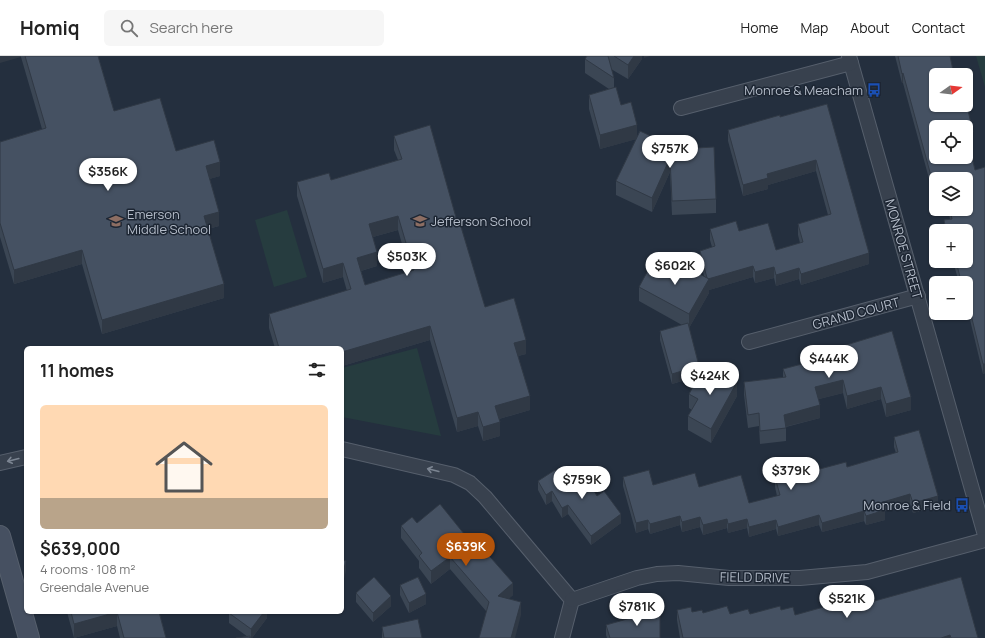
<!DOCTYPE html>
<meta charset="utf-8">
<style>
:root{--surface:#fff;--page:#f6f6f6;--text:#222;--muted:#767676;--line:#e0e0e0;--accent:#b45309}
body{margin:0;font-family:Manrope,sans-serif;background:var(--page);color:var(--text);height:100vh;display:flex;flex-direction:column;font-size:15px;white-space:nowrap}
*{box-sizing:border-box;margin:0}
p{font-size:13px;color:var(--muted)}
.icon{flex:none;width:22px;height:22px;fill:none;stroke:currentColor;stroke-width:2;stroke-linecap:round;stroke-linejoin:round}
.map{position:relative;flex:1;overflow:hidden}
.drawer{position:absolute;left:24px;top:290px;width:320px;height:268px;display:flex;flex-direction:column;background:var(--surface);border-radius:6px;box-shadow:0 1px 3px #0004}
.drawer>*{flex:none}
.needle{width:26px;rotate:76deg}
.fabs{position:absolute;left:929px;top:12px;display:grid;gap:8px}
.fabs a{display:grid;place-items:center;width:44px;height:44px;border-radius:6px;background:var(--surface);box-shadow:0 1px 3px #0004;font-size:20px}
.price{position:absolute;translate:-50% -34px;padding:0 9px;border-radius:14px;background:#fff;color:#222;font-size:13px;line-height:26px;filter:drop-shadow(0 1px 2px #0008)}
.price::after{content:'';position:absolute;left:50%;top:24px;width:12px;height:9px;margin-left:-6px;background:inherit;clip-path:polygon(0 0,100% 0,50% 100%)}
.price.on{background:var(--accent);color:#fff}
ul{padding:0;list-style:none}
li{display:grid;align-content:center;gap:8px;height:212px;padding:0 16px}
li+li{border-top:1px solid var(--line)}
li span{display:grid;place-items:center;height:124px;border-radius:6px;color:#555}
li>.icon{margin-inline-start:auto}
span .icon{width:72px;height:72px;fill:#fffc;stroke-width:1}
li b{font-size:17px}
h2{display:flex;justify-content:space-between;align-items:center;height:48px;padding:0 16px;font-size:17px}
header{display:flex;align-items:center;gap:24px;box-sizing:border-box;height:56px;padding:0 20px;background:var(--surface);border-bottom:1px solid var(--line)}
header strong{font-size:19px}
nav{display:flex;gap:22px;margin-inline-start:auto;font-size:14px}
.search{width:280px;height:36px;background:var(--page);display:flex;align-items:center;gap:10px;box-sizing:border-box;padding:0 14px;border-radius:6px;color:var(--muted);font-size:15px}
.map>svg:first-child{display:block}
.green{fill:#263c3f}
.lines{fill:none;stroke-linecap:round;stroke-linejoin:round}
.minor-casing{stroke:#565f6c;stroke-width:16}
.secondary-casing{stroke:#565f6c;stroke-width:22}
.minor{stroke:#38414e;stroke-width:14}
.secondary{stroke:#465061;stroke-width:20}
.wall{fill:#3b4654;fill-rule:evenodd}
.shaded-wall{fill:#303945}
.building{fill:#455162;stroke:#303945;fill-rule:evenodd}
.oneway{stroke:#7c8592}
.labels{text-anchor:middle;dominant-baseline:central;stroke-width:3;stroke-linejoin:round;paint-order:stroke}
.poi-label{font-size:13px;fill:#b4bcc9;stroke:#1d2633;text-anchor:end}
.street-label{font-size:13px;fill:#b4bcc9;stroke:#1d2633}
</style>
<header>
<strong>Homiq</strong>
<div class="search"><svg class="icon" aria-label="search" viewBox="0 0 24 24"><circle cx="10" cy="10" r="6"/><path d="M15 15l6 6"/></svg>Search here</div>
<nav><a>Home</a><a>Map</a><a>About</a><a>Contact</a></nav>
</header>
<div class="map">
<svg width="985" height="582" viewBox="0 0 985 582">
<rect width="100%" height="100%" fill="#242f3e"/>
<g class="green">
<polygon points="976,0 985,0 985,31"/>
<polygon points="287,154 307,221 274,231 255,164"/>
<polygon points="417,292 441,380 342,361 342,312"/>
</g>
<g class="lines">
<defs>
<g id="minor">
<polyline points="849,0 985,479"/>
<polyline points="681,52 851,7"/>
<polyline points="749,286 918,240"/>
<polyline points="342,393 454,419 470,427 485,441 572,544 562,582"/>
<polyline points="0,407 26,401"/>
<polyline points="572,544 637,522 657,518 678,517 729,522 800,522 867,516 985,484"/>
</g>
<polyline id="secondary" points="0,480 29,582"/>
</defs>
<use href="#minor" class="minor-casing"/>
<use href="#secondary" class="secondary-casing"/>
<use href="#minor" class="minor"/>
<use href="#secondary" class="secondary"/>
</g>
<g class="wall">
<polygon points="0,0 98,0 114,55 176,95 220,120 209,123 219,170 208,173 224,242 102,278 82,208 14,228 0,181 0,86 42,73 21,1"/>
<polygon points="587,0 642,0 642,3 628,23 611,13 614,22 614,32 621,49 637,80 716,143 716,157 672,159 670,116 652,156 616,139 616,125 636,83 600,93 589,53 589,39 609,33 585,17 585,3"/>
<polygon points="895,0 950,0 936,19 973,85 969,86 975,114 985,111 985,318 985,317 983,318 966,247 966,227 959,227 953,205 966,205 966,175 944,175 944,164 950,163 948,153 966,153 966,123 936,123 936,140 934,141 903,27 902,27"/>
<polygon points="827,48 869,208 801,229 799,223 776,230 774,222 755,227 753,221 709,234 709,237 689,272 699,320 737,340 711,387 688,374 688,360 692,354 689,352 689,338 699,320 672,328 660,284 660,275 682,269 639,245 639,231 673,219 704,220 700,205 700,195 712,191 710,184 710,173 739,175 776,194 800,187 798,179 798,168 828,159 816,115 768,129 768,133 743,140 728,85 728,74 780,61"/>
<path d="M394,80L457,165L485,251L526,298L518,300L530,354L499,363L500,380L483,385L478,370L457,376L430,284L342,310V292H275L269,272V258L347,235L343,221L323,227L297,140V126L331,124L398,104L394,94ZM398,174L410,216L365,229L361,215L377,210L373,181Z"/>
<polygon points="892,275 911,354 886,361 881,343 847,353 843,337 819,343 820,362 786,371 786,385 760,388 759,370 748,372 744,339 744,326 783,322 783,313 800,309 800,300 820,297"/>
<polygon points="894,381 938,450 913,457 910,448 885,455 885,464 866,469 864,465 822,476 819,469 778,480 776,473 749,481 747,472 728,477 727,472 703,479 700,471 682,476 680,469 650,478 648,473 636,477 623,430 623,421 653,429 699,431 749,447 777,440 775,431 775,421 801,418 847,411 896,397 894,391"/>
<polygon points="538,425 562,426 597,440 621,467 591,489 568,458 562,462 552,445 546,449 538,434"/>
<polygon points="417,467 513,539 508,543 521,559 486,555 450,513 431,528 419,512 419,505 401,482 401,470"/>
<polygon points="400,529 426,548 409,557 400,539"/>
<polygon points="356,537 391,550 373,566 356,546"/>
<polygon points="871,546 978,582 680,582 677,564 677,554 692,556 703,557 750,558 781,554 795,559"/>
<polygon points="67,556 159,556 166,582 120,582 117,570 74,582"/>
<polygon points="227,556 267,556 267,562 252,582 236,582 248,581 229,567 229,558"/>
<polygon points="606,569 660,582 607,582 606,579"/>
<polygon points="382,571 422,582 382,582"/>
</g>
<g class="shaded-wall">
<polygon points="0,0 21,0 21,1 0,7"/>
<polygon points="634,0 642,0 642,3 628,23 628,9"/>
<polygon points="644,0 650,0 644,2"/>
<polygon points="903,17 903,27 902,27 902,18"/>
<polygon points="637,69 637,83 600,93 600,79"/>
<polygon points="973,76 973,85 966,87 966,77"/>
<polygon points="670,102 670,116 652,156 652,142"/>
<polygon points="816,104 816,115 768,129 768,133 743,140 743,129 767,118"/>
<polygon points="220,106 220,120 206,124 206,110"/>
<polygon points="934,131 936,131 936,140 934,141"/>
<polygon points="219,156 219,170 204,174 204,160"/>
<polygon points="398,160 398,174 369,182 369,168"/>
<polygon points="82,194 82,208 14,228 14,214"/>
<polygon points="377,196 377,210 357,216 357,202"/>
<polygon points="869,197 869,208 801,229 801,218"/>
<polygon points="343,207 343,221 323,227 323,213"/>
<polygon points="753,210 753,221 709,234 709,237 689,272 689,258 708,223"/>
<polygon points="774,211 774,222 755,227 755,216"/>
<polygon points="799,212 799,223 776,230 776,219"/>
<polygon points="224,228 224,242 102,278 102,264"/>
<polygon points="430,270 430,284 342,310 342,296"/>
<polygon points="526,284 526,298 514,301 514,287"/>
<polygon points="983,308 985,308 985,317 983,318"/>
<polygon points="699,310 699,320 672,328 672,318"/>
<polygon points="843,324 843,337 815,344 815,331"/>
<polygon points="737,326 737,340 711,387 711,373"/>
<polygon points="881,331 881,343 847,353 847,340"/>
<polygon points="530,340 530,354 495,364 495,350"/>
<polygon points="911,341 911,354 886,361 886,348"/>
<polygon points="820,349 820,362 784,371 784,359"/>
<polygon points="478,356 478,370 457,376 457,362"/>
<polygon points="500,366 500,380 483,385 483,371"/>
<polygon points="552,435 552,445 546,449 546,439"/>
<polygon points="910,438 910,448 885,455 885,464 866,469 866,460 883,446"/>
<polygon points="938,440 938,450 913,457 913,447"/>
<polygon points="568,449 568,458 562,462 562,452"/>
<polygon points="864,455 864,465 822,476 822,467"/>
<polygon points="621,458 621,467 591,489 591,480"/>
<polygon points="819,459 819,469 778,480 778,471"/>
<polygon points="680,460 680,469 650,478 650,468"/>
<polygon points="700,461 700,471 682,476 682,466"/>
<polygon points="727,463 727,472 703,479 703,469"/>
<polygon points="747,463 747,472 728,477 728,468"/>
<polygon points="648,464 648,473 636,477 636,467"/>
<polygon points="776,464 776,473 749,481 749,471"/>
<polygon points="450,501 450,513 431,528 431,515"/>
<polygon points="346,505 346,515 342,530 342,520"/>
<polygon points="513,527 513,539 498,553 498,540"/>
<polygon points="426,538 426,548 409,557 409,547"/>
<polygon points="391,540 391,550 373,566 373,557"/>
<polygon points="521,546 521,559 515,582 511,582"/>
<polygon points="117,556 117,570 74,582 74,568"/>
<polygon points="264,556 267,556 267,562 252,582 251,582 251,573"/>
<polygon points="950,579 950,582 941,582"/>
</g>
<g class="building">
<polygon points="25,0 98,0 114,55 160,42 176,95 214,84 220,106 206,110 219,156 204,160 224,228 102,264 82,194 14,214 0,167 0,86 46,72"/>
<polygon points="587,0 608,0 614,22 585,3"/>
<polygon points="614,0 634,0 628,9"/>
<path d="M898,0H950L954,19H936V49H962V51L967,50L973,76L966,77L975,114L985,111V308H983L966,238V227H964L963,224L961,225L956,205H966V175H946L944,164L952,163L950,153H966V123H936V131H934L903,17L902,18ZM936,71H966V101H936Z"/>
<polygon points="616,31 621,49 631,46 637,69 600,79 589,39"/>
<polygon points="827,48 869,197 801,218 799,212 776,219 774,211 755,216 753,210 708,223 707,222 700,195 715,190 710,173 736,165 739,175 768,167 776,194 803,186 798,168 831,158 816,104 767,118 768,122 743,129 728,74 780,59 780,61"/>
<path d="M430,69L457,165L459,164L485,251L514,242L526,284L514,287L530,340L495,350L500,366L483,371L478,356L457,362L430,270L342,296V292H279L269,258L351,233L343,207L323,213L297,126L329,117L331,124L402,103L394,80ZM398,160L414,214L365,229L357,202L377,196L369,168Z"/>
<polygon points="640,75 679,93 714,91 716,143 672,145 670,102 652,142 616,125"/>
<polygon points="652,207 673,219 679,207 709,223 689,258 639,231"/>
<polygon points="688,267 699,310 672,318 660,275"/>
<polygon points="892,275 911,341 886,348 881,331 847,340 843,324 815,331 820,349 784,359 786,372 760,375 759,357 748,359 744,326 786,321 783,313 802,308 800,300 820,295 820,297"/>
<polygon points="705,309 737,326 711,373 688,360 698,343 689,338"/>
<polygon points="919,374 938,440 913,447 910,438 883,446 885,454 866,460 864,455 822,467 819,459 778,471 776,464 749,471 747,463 728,468 727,463 703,469 700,461 682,466 680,460 650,468 648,464 636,467 623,421 649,414 653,429 695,417 699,431 741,419 749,447 780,439 775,421 800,414 801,418 846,406 847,411 898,396 894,381"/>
<polygon points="555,414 562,426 582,414 597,440 604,435 621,458 591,480 568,449 562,452 552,435 546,439 538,425"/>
<polygon points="440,448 473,489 477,486 513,527 498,540 521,546 511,582 479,582 489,546 450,501 431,515 419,500 422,497 401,470 412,461 417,467"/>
<polygon points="342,504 346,505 342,520"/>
<polygon points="374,521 391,540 373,557 356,537"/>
<polygon points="418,521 426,538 409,547 400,529"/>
<polygon points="961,521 978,582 951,582 950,579 941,582 683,582 677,554 691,551 692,556 702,554 703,557 727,550 730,558 748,553 750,558 780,550 781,554 793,551 795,559 838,547 840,551 871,543 871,546"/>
<polygon points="655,555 656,558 660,558 660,582 610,582 606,569"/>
<polygon points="71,556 117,556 74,568"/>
<polygon points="117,556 159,556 166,582 124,582"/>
<polygon points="230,556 264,556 251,573 229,557"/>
<polygon points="418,563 422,582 384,582 382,571"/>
<polygon points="250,580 250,582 236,582"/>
</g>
<defs><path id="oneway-shaft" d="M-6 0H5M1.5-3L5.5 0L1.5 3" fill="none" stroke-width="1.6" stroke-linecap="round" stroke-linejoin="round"/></defs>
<g class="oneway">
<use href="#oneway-shaft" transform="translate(13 404) rotate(166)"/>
<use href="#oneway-shaft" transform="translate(433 414) rotate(-166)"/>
</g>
<defs>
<symbol id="bus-bare" viewBox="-9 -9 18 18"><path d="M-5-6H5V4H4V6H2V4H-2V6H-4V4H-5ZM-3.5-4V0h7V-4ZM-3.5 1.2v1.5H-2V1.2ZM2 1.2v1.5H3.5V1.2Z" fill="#1a4fb4" stroke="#1d2633" stroke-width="2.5" paint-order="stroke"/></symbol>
<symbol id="school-bare" viewBox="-9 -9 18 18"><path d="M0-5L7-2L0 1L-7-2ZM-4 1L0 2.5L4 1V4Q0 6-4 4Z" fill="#8d6e63" stroke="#1d2633" stroke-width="2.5" paint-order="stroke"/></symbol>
</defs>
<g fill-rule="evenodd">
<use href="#bus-bare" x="864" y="24" width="20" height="20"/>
<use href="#school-bare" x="106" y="155" width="20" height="20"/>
<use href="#school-bare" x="410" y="155" width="20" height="20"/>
<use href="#bus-bare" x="952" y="439" width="20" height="20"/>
</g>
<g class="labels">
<g class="poi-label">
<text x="863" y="34">Monroe &amp; Meacham</text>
<text x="127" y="158" text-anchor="start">Emerson<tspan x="127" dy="15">Middle School</tspan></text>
<text x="431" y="165" text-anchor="start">Jefferson School</text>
<text x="951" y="449">Monroe &amp; Field</text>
</g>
<g class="street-label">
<text transform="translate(904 193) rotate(74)">MONROE STREET</text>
<text transform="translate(856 257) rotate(-15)">GRAND COURT</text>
<text transform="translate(755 521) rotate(1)">FIELD DRIVE</text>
</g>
</g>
</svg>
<div class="fabs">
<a><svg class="needle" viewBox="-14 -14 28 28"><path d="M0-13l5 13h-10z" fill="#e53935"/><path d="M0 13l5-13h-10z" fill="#767676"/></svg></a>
<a><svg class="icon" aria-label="locate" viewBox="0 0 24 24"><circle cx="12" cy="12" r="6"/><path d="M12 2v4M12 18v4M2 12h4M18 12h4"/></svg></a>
<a><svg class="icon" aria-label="layers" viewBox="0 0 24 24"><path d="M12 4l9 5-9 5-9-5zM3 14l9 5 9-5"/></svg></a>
<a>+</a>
<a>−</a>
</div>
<b class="price" style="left:670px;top:113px">$757K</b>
<b class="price" style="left:108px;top:136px">$356K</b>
<b class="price" style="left:407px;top:221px">$503K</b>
<b class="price" style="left:675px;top:230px">$602K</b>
<b class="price" style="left:829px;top:323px">$444K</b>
<b class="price" style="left:710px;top:340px">$424K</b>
<b class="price" style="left:791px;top:435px">$379K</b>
<b class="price" style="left:582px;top:444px">$759K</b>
<b class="price on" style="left:466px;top:511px">$639K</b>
<b class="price" style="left:847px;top:563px">$521K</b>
<b class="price" style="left:637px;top:571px">$781K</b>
<section class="drawer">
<h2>11 homes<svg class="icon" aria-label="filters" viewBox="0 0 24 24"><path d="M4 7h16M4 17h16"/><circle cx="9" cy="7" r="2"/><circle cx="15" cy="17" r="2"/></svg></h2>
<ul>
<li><span style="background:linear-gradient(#ffd9b3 75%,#b9a48a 0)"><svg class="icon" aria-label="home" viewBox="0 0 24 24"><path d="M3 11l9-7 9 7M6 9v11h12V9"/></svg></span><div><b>$639,000</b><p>4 rooms · 108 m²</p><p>Greendale Avenue</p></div></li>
</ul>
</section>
</div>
